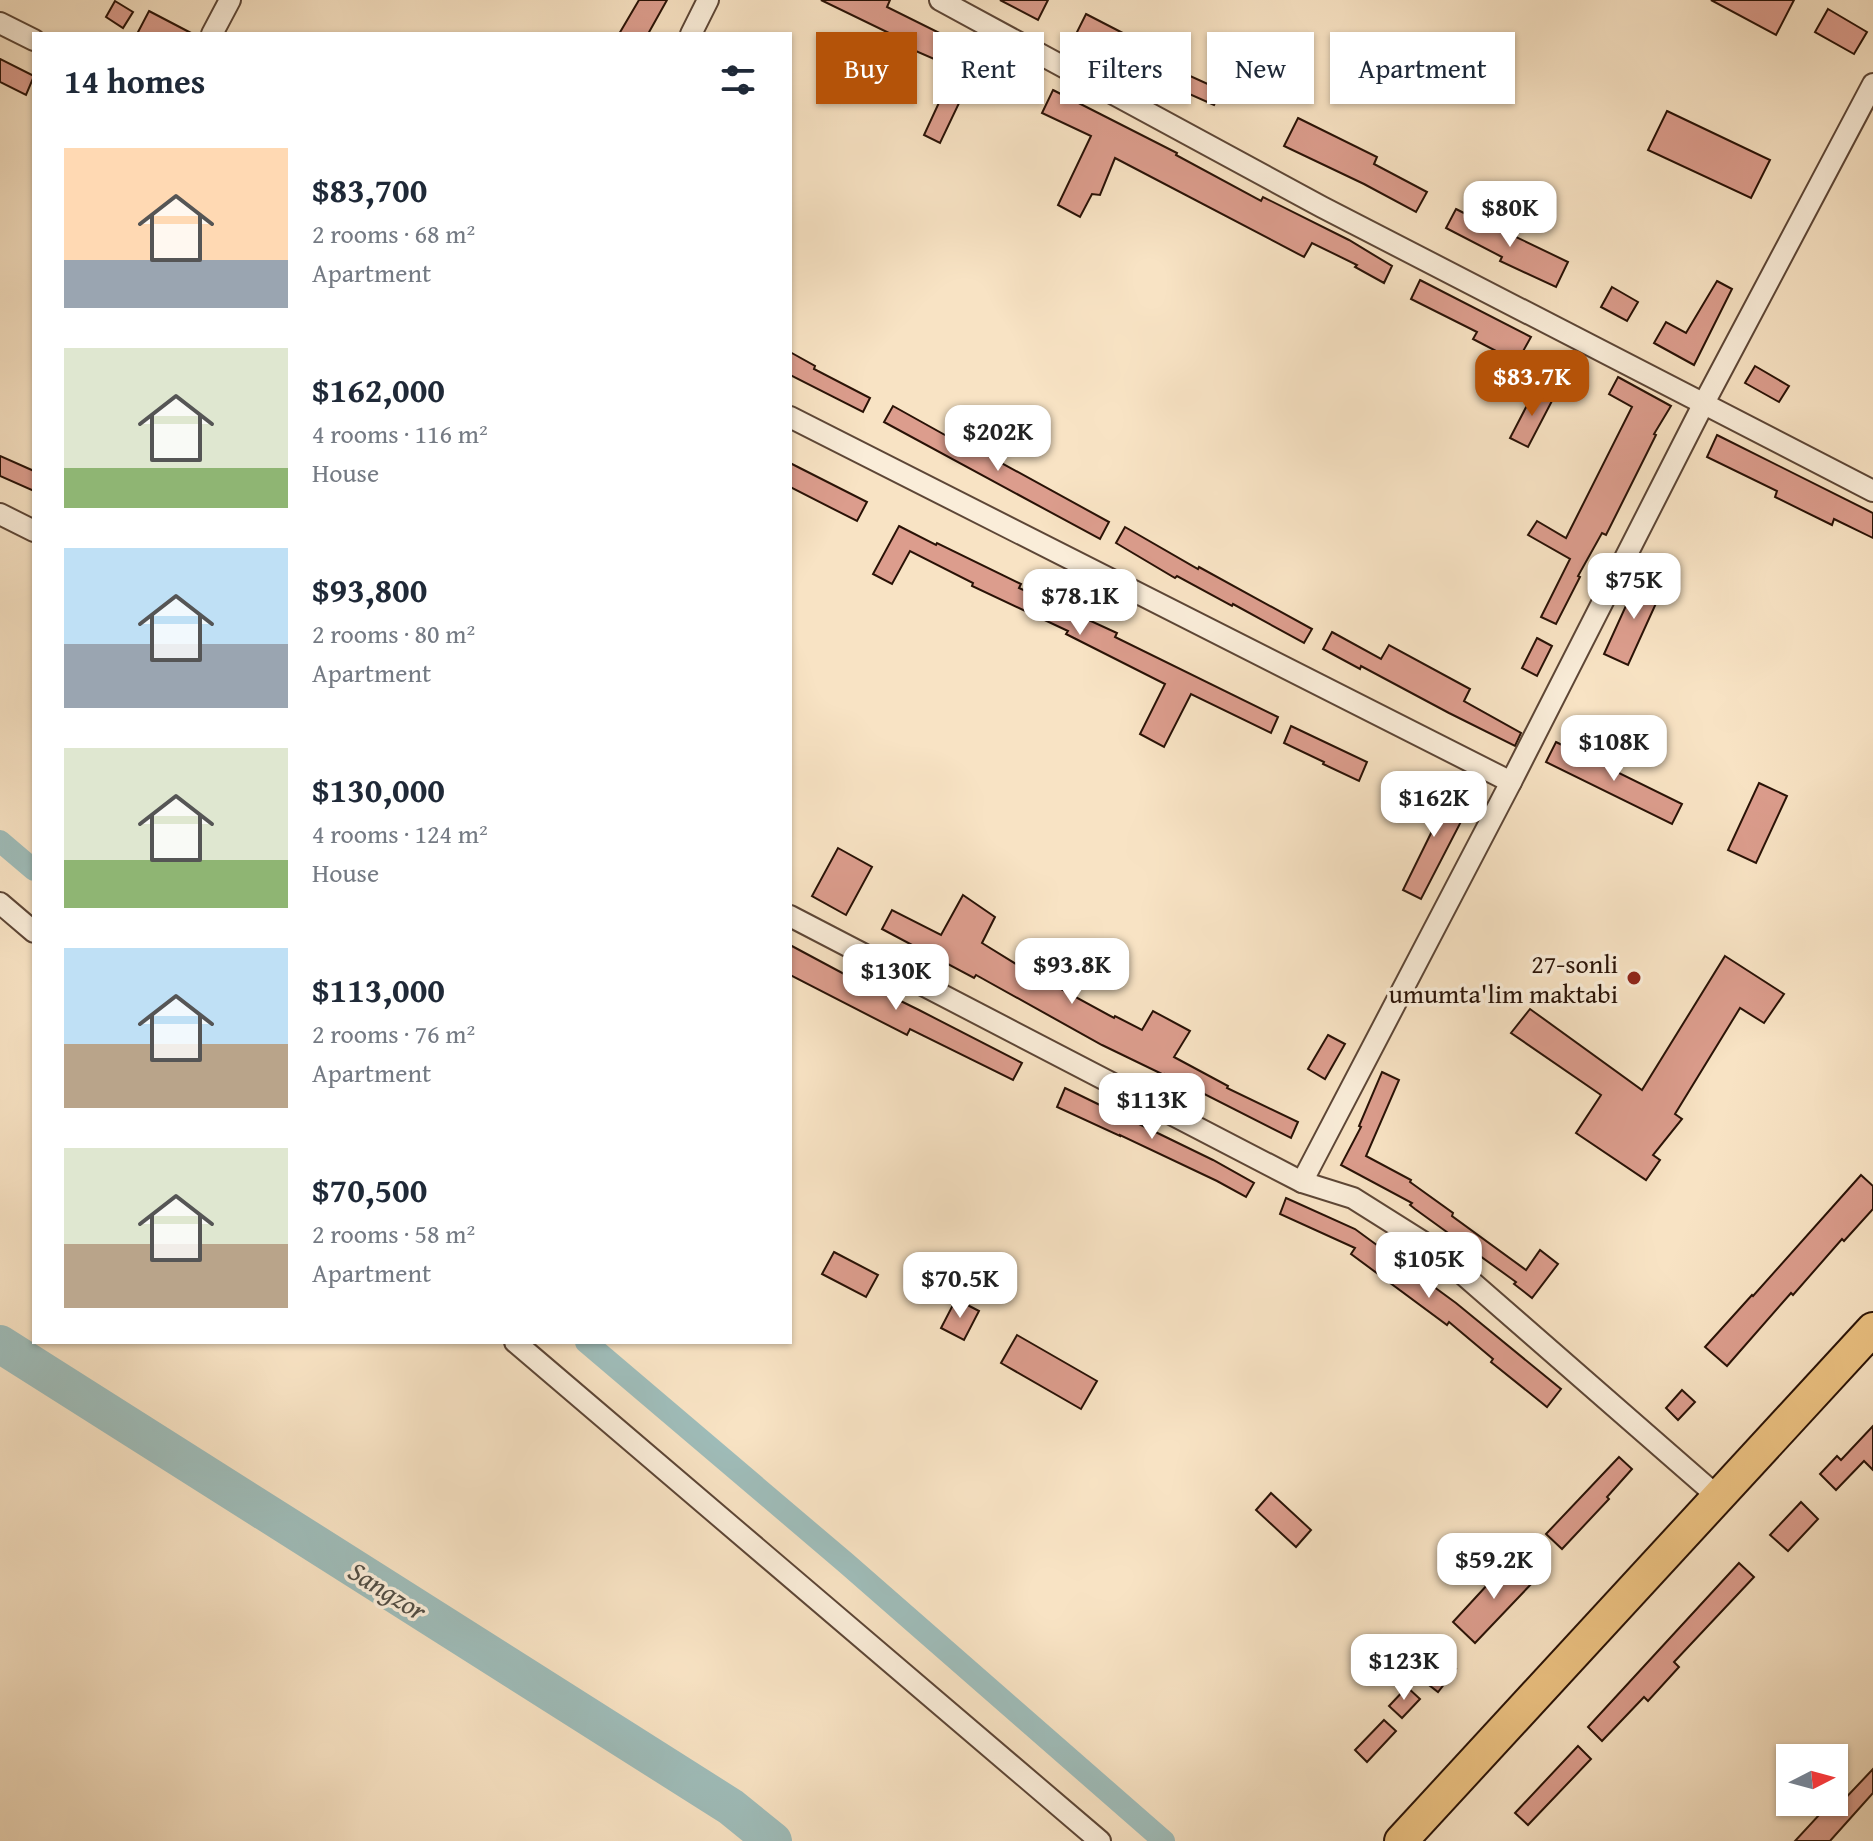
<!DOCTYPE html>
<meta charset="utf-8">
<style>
:root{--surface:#fff;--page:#f6f6f7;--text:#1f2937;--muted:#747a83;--accent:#b45309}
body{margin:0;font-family:"Gentium Book Plus",serif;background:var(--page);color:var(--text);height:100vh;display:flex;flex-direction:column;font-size:30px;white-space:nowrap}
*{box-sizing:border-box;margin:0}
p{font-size:26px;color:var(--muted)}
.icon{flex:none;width:44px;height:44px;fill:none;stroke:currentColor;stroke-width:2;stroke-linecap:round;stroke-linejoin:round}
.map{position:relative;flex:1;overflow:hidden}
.sheet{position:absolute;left:32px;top:32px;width:760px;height:1312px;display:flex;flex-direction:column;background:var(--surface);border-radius:0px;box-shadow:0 2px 6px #0004}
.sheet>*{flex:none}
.top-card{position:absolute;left:816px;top:32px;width:760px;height:72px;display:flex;gap:16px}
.needle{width:52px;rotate:84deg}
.fabs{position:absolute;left:1776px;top:1744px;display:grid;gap:16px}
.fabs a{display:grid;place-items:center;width:72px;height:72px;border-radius:0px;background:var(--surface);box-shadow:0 2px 6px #0004;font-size:40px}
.price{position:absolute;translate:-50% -68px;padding:0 18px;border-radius:16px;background:#fff;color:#222;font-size:26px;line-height:52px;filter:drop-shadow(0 2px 4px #0008)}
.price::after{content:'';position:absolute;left:50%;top:48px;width:24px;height:18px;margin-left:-12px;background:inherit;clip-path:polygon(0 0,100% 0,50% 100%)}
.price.on{background:var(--accent);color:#fff}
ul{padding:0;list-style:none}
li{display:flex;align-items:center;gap:24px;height:200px;padding:0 32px}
li span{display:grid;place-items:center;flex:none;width:224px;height:160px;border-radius:0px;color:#555}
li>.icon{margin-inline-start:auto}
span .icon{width:96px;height:96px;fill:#fffc;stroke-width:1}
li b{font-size:34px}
h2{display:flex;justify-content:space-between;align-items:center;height:96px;padding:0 32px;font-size:34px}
.pill{padding:0 28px;border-radius:0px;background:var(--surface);box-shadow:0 2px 6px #0004;font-size:28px;line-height:72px}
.pill.on{background:var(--accent);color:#fff}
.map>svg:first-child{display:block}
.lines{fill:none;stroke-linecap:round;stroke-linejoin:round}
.canal{stroke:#9fbdba;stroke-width:22}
.river{stroke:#9fbdba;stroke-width:38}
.building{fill:#dc9d8d;stroke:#291206;stroke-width:2}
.minor-casing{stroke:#5d4636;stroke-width:24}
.primary-casing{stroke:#291206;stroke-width:36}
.minor{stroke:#faedd9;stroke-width:20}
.primary{stroke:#ecc282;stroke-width:32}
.poi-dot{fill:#8f2418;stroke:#faedd9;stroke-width:3}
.labels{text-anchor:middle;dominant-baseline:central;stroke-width:7;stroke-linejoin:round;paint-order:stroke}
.poi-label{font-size:26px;fill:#291206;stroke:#faedd9;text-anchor:end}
.water-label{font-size:28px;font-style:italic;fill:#524e45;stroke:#faedd9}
</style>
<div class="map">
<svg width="1873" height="1841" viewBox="0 0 1873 1841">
<rect width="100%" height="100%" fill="#f8e3c4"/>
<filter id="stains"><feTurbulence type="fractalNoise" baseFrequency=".0025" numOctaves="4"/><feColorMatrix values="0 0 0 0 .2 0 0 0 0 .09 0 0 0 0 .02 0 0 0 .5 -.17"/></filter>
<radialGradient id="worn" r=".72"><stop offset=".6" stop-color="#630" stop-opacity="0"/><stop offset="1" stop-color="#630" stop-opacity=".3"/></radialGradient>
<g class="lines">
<g class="canal">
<polyline points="0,841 34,870"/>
<polyline points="586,1342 846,1563 1164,1841"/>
</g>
<polyline class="river" points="0,1344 731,1807 773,1841"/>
</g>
<g class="building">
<polygon points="639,0 667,0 648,34 619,34"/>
<polygon points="821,0 890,0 887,7 1016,71 1005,93 970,80 940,143 924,135 955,68 909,48 880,100 858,89 889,33"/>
<polygon points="1000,0 1048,0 1038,20"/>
<polygon points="1711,0 1794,0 1776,35"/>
<polygon points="115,1 133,12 123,28 106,17"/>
<polygon points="1828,9 1867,32 1854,54 1815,32"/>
<polygon points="149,11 193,34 137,34"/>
<polygon points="1086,14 1150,47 1146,56 1221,90 1214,105 1133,69 1074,38"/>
<polygon points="0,59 34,76 26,95 0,82"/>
<polygon points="1053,90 1177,153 1176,155 1261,201 1263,197 1349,240 1392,266 1384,283 1355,267 1357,265 1312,243 1304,257 1115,158 1100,195 1092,194 1080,217 1058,205 1091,136 1042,113"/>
<polygon points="1667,111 1770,160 1751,198 1648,150"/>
<polygon points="1298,118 1377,157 1374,164 1427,192 1416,212 1364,184 1284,146"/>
<polygon points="1456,209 1511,237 1512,235 1568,262 1556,287 1500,261 1502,257 1446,228"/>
<polygon points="1420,280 1531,337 1517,362 1473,339 1477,332 1411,299"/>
<polygon points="1717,281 1732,289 1694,365 1654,343 1666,322 1686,333"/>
<polygon points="1612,287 1638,302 1627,321 1601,307"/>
<polygon points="790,352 815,366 814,369 870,398 863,412 790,375"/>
<polygon points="1755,366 1789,386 1779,402 1745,383"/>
<polygon points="1618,377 1671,406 1654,434 1656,435 1606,535 1602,533 1578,576 1580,577 1556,624 1541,617 1570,559 1528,535 1537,521 1566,538 1632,407 1609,394"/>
<polygon points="1535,390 1553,399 1528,447 1510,438"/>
<polygon points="893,406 963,445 965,443 1109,522 1100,539 884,422"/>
<polygon points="1717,435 1873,513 1873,538 1834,519 1832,525 1775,497 1777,491 1707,457"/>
<polygon points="0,456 34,471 34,491 0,476"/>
<polygon points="790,463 867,502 857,521 790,487"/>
<polygon points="899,526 936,545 937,543 1021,584 1019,588 1117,633 1115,637 1278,717 1271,733 1191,694 1164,747 1140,734 1165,684 1066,634 1068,631 972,586 973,583 910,551 892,584 873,574"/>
<polygon points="1125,527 1198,569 1199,567 1312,629 1304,643 1233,604 1232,606 1177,576 1175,578 1116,543"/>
<polygon points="1639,577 1663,588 1628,665 1604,654"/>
<polygon points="1332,632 1381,659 1389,645 1470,689 1464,701 1521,733 1515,746 1449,713 1361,666 1360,669 1323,649"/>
<polygon points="1537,638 1552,646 1537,676 1522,668"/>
<polygon points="1291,726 1367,762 1359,781 1323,764 1324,762 1284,743"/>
<polygon points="1556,742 1682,804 1672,824 1546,762"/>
<polygon points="1759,783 1787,796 1756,863 1728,850"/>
<polygon points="1424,787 1466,812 1421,899 1403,890 1436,823 1415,810"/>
<polygon points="838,848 872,867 846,915 812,896"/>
<polygon points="963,895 995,917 982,943 1024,969 1114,1018 1115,1016 1142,1030 1153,1011 1190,1031 1174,1057 1228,1086 1227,1088 1298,1122 1291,1138 1165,1074 1164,1075 1102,1045 976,975 974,978 882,929 892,910 941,935"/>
<polygon points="790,945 859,982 860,981 919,1010 1022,1063 1013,1080 910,1029 907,1035 790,975"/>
<polygon points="1725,956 1784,994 1764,1023 1740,1008 1675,1114 1682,1119 1653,1155 1660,1160 1646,1180 1576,1133 1601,1095 1511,1033 1530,1009 1642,1090"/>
<polygon points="1328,1035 1345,1044 1325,1079 1308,1069"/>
<polygon points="1382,1072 1399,1080 1366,1156 1411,1180 1410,1182 1453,1213 1452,1216 1526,1270 1540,1250 1558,1264 1532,1298 1514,1284 1516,1282 1415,1209 1410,1205 1412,1203 1341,1165 1361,1127 1359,1126"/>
<polygon points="1065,1088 1213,1160 1254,1183 1246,1197 1217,1181 1120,1135 1120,1136 1057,1107"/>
<polygon points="1861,1175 1873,1186 1873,1209 1844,1241 1842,1239 1793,1295 1791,1293 1727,1366 1705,1347 1752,1295 1753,1296"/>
<polygon points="1286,1198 1355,1229 1456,1303 1561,1389 1547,1407 1491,1362 1493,1359 1449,1322 1447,1325 1351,1254 1355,1248 1280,1214"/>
<polygon points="834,1252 878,1275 866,1297 822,1274"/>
<polygon points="956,1299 979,1311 964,1340 941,1328"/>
<polygon points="1017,1335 1097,1381 1081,1409 1001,1363"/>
<polygon points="1682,1390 1695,1402 1678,1420 1666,1408"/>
<polygon points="1873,1426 1873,1470 1864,1461 1836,1490 1820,1474 1837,1456 1841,1460"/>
<polygon points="1619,1457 1632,1469 1607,1497 1609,1499 1562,1549 1546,1534"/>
<polygon points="1271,1493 1311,1530 1296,1547 1256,1510"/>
<polygon points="1801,1502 1818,1519 1788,1551 1770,1535"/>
<polygon points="1512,1558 1535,1580 1475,1643 1453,1622"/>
<polygon points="1739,1563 1754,1577 1674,1662 1679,1667 1648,1701 1644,1697 1602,1741 1588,1727"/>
<polygon points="1439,1655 1456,1669 1438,1692 1420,1678"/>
<polygon points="1407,1687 1420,1699 1402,1718 1389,1706"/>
<polygon points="1384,1720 1396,1731 1367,1762 1355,1750"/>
<polygon points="1578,1746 1591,1759 1528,1825 1515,1813"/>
<polygon points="1873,1769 1873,1793 1830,1841 1795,1841 1831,1802 1834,1801 1838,1806"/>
</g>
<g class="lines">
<defs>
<g id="minor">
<polyline points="940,0 1322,207 1873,491"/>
<polyline points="0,23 34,40"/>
<polyline points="212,34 230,0"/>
<polyline points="691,34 708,0"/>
<polyline points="790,417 1511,782"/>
<polyline points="0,514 34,531"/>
<polyline points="0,903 34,932"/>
<polyline points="790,916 1302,1182 1353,1198 1434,1249 1717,1496"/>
<polyline points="1302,1182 1511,782 1704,403 1873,84"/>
<polyline points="515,1342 1100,1841"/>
</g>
<polyline id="primary" points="1401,1841 1873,1329"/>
</defs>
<use href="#minor" class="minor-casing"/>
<use href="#primary" class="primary-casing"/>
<use href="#minor" class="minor"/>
<use href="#primary" class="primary"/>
</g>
<circle class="poi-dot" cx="1634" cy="978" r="8"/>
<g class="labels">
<g class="poi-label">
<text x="1618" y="963">27-sonli<tspan x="1618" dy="30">umumta'lim maktabi</tspan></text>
</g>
<g class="water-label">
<text transform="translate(388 1590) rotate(32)">Sangzor</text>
</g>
</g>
<rect width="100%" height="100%" filter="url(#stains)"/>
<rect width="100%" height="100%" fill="url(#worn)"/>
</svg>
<div class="fabs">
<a><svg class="needle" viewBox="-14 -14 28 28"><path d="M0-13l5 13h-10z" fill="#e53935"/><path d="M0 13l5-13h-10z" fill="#747a83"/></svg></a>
</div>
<b class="price" style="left:1510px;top:249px">$80K</b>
<b class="price on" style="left:1532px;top:418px">$83.7K</b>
<b class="price" style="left:998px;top:473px">$202K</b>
<b class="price" style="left:1634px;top:621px">$75K</b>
<b class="price" style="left:1080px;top:637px">$78.1K</b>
<b class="price" style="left:1614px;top:783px">$108K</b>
<b class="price" style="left:1434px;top:839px">$162K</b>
<b class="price" style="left:1072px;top:1006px">$93.8K</b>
<b class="price" style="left:896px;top:1012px">$130K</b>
<b class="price" style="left:1152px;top:1141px">$113K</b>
<b class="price" style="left:1429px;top:1300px">$105K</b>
<b class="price" style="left:960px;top:1320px">$70.5K</b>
<b class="price" style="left:1494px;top:1601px">$59.2K</b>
<b class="price" style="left:1404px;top:1702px">$123K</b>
<div class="top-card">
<a class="pill on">Buy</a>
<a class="pill">Rent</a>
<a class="pill">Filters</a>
<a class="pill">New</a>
<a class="pill">Apartment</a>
</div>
<section class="sheet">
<h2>14 homes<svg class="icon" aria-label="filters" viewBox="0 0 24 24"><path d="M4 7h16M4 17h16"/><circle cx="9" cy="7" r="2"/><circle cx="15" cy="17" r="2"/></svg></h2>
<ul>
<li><span style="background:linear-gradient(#ffd9b3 70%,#9aa5b1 0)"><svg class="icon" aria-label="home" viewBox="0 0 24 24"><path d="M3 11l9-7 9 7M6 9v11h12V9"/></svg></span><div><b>$83,700</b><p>2 rooms · 68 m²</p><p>Apartment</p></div></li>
<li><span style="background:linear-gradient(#dfe7d0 75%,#8fb573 0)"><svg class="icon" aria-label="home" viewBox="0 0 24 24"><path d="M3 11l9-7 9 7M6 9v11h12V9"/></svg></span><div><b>$162,000</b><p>4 rooms · 116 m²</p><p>House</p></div></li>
<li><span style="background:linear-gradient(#bfe0f5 60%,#9aa5b1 0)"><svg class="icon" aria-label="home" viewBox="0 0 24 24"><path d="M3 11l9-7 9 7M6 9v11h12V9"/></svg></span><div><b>$93,800</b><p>2 rooms · 80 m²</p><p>Apartment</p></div></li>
<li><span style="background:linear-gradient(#dfe7d0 70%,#8fb573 0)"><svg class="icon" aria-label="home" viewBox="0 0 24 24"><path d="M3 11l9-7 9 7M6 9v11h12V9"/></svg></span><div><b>$130,000</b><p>4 rooms · 124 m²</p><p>House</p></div></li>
<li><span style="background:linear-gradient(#bfe0f5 60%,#b9a48a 0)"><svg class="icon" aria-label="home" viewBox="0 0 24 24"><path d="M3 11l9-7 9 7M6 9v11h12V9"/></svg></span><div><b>$113,000</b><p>2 rooms · 76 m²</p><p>Apartment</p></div></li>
<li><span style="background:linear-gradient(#dfe7d0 60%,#b9a48a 0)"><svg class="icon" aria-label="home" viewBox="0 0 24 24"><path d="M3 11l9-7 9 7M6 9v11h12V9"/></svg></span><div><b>$70,500</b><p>2 rooms · 58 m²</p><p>Apartment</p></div></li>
</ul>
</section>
</div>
